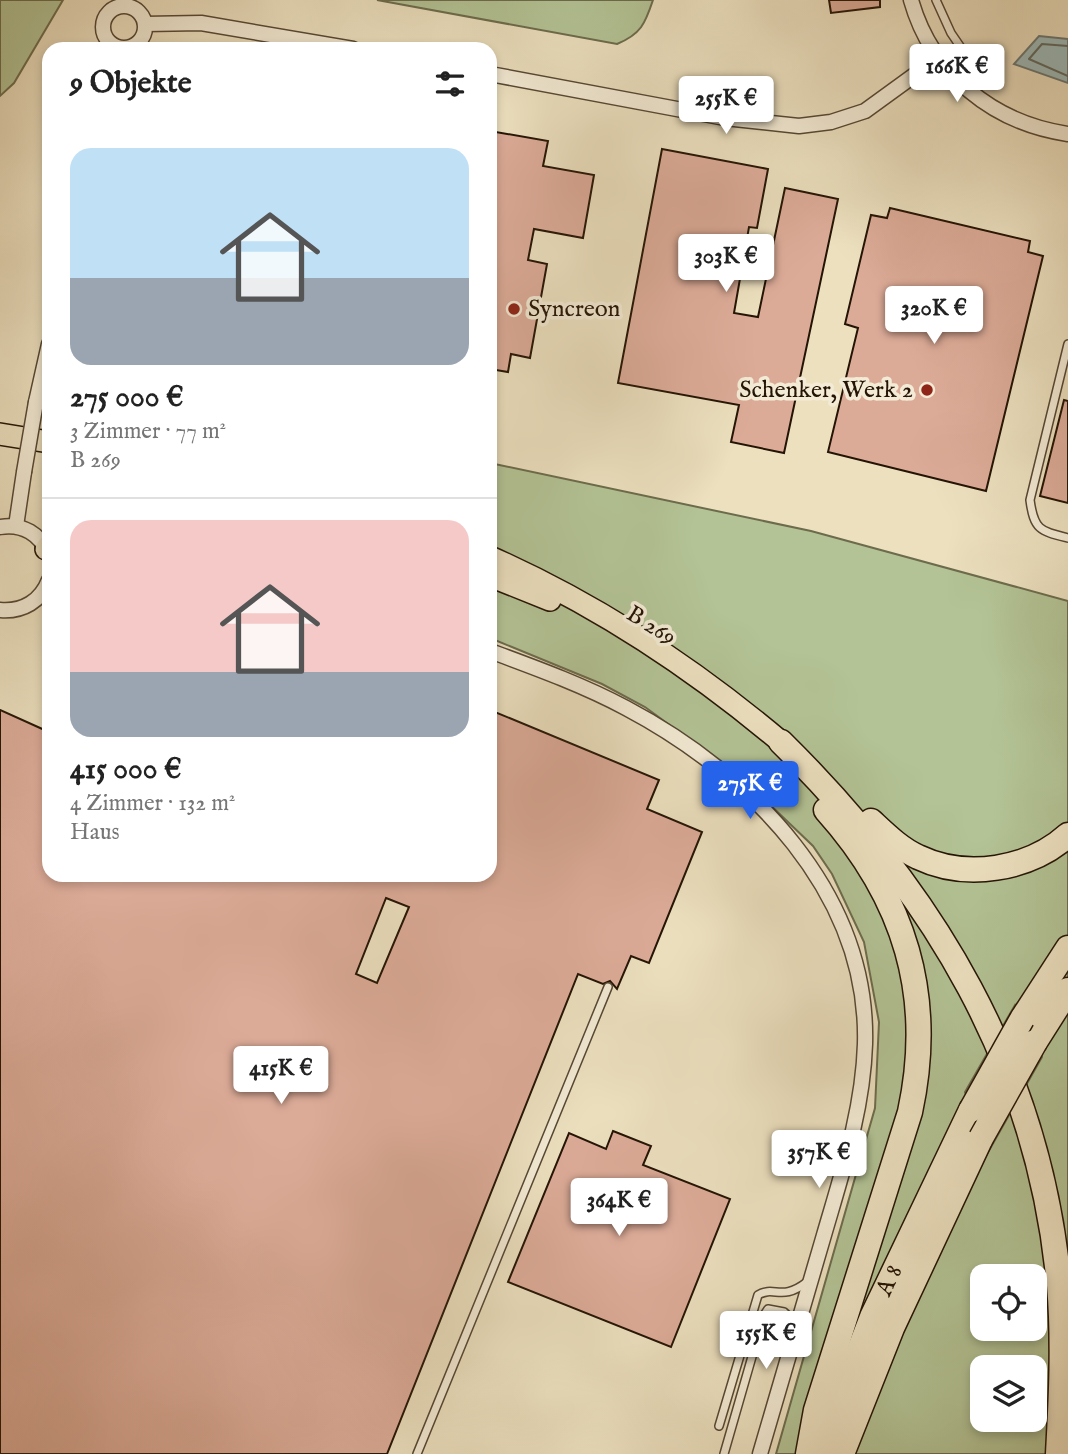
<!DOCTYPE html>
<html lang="de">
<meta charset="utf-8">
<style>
:root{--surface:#fff;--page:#f2f2f2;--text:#222;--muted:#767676;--line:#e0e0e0;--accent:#2563eb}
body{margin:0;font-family:"IM FELL English",serif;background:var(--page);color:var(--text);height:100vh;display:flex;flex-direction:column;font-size:26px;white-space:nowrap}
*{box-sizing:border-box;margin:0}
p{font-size:23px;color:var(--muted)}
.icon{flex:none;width:38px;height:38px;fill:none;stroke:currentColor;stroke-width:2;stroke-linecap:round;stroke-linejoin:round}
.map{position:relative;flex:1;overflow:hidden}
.side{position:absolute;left:42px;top:42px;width:455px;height:840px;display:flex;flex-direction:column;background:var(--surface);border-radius:21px;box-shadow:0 4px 10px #0003}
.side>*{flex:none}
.fabs{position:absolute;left:970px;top:1264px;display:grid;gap:14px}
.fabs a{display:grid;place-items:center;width:77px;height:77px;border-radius:14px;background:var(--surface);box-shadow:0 4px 10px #0003;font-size:35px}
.price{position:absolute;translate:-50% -60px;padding:0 16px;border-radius:7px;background:#fff;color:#222;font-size:23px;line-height:46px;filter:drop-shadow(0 2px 4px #0008)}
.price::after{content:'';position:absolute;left:50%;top:42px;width:21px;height:16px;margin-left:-10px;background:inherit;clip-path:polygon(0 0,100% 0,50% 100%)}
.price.active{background:var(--accent);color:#fff}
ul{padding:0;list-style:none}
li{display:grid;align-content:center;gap:14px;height:371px;padding:0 28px}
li+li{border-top:2px solid var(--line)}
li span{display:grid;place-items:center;height:217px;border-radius:21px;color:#555}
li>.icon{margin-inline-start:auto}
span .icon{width:126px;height:126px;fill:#fffc;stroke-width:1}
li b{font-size:30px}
h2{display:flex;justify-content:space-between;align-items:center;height:84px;padding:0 28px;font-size:30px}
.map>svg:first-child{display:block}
.green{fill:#b3c395;stroke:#6c6c4d;stroke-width:2;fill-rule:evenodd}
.water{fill:#9cbbbb;stroke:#6c7872;stroke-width:2}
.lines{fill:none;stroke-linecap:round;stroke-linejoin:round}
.shore{stroke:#606860;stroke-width:2}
.building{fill:#dcab98;stroke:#241405;stroke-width:2;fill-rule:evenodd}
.service-casing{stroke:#564734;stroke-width:10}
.minor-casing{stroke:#564734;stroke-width:17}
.primary-casing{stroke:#241405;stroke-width:24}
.motorway-casing{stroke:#241405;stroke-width:27}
.service{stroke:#f3ebd5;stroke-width:7}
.minor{stroke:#f3ebd5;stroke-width:14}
.primary{stroke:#ece0bf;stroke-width:21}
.motorway{stroke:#ece0bf;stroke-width:24}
.minor-bridge-casing{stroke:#564734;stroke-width:17;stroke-linecap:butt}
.motorway-bridge-casing{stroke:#241405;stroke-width:27;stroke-linecap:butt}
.minor-bridge{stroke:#f3ebd5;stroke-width:14}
.motorway-bridge{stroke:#ece0bf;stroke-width:24}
.poi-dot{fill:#8f2418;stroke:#f3ebd5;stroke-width:2.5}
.labels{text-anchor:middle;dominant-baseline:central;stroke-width:7;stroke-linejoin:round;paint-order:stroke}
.poi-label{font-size:24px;fill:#241405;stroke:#f3ebd5;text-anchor:start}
.street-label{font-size:24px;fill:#241405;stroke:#f3ebd5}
</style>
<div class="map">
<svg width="1068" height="1454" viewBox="0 0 1068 1454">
<rect width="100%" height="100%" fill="#ece0bf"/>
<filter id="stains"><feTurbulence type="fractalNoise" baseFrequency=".00286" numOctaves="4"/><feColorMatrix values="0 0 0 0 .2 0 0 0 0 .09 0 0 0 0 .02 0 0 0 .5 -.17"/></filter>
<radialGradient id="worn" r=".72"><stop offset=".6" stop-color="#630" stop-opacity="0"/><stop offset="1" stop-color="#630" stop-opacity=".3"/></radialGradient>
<g class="green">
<polygon points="0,0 63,0 14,83 0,96"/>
<path d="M377,0H653C645,24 641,34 617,44Z"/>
<path d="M490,463L811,531L1068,601V1454H776L875,1108L879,1022L864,942L832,874L813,846L742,778L645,707L602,684L490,638ZM1015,1005L1042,1057L987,1154L965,1092ZM982,1276H1034V1328H982ZM982,1367H1034V1419H982Z"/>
</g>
<polygon class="water" points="1039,36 1068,39 1068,83 1014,64"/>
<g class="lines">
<polyline class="shore" points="1068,46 1042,44 1029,59 1068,76"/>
</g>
<g class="building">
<polygon points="829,0 880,0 880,7 831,13"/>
<polygon points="490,131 548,141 543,166 594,175 583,238 534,229 528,260 547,264 530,358 511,354 508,372 490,369"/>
<polygon points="662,149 768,169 757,228 749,227 734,313 758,317 785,188 838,199 784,453 731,442 739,405 618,383"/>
<polygon points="890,208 1030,241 1028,252 1043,256 986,491 828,452 858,328 845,324 871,215 887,218"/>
<polygon points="1064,400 1068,401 1068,503 1040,496"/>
<path d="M0,710L49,732V875H490V710L659,780L647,809L702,832L649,963L631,956L617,989L610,981L603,984L578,974L387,1454H0ZM386,898L409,907L377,983L356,974Z"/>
<polygon points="613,1131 651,1146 643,1165 730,1199 671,1347 508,1282 569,1133 606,1149"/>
</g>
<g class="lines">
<defs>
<g id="service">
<polyline points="936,0 951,33 966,55"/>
<path d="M1068,344L1030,500C1034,530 1040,531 1068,538"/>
<path d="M719,1426L758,1295C775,1285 781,1302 807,1282"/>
<polyline points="417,1454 608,987"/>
<polyline points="724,1454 764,1315 768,1309 784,1312 797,1324"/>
</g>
<g id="minor">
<path d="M911,0C932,74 993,123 1068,134"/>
<circle cx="124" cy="27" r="21"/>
<polyline points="145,24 201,23 353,49"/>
<polyline points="490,74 725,118 799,126 831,122 865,111 938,58"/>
<polyline points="36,402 49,344"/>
<polyline points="16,526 24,472"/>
<path d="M0,527C22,523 41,534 49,555"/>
<path d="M0,610C23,612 41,601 49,580"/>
<path d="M490,651C536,668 583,685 626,708C751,774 869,893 865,1044C863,1110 842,1173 824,1235C803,1308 782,1381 760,1454"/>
</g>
<g id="primary">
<polyline points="0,434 49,442"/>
<polyline points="46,549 49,545"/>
<path d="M490,557C596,604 692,667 781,742"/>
<polyline points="490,576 550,600"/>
</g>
<g id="motorway">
<path d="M781,742C934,893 1039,1067 1059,1285C1064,1341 1061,1398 1058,1454"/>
<path d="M871,821C885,834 900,849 918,857C966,880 1029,870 1068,835"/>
<polyline points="1022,1019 1068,948"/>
<polyline points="1035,1042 1068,990"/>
<path id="s1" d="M821,1449L872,1317L971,1110"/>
<path d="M808,1454L816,1410L910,1112C935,996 905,898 826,810"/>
<polyline points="842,1454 892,1328 981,1138"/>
</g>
</defs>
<use href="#service" class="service-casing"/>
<use href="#minor" class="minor-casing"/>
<use href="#primary" class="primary-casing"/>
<use href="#motorway" class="motorway-casing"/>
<use href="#service" class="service"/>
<use href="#minor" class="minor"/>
<use href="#primary" class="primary"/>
<use href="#motorway" class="motorway"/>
<defs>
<polyline id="minor-bridge" points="24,472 36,402"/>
<g id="motorway-bridge">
<polyline points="971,1110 1022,1019"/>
<polyline points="981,1138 1035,1042"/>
</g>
</defs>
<use href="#minor-bridge" class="minor-bridge-casing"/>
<use href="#motorway-bridge" class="motorway-bridge-casing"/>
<use href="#minor-bridge" class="minor-bridge"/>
<use href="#motorway-bridge" class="motorway-bridge"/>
</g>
<g class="poi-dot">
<circle cx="514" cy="309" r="7"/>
<circle cx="927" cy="390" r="7"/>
</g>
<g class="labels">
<g class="poi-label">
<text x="528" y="309">Syncreon</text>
<text x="913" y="390" text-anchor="end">Schenker, Werk 2</text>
</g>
<g class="street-label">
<text transform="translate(651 626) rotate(32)">B 269</text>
<text stroke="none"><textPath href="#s1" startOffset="182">A 8</textPath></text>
</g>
</g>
<rect width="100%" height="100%" filter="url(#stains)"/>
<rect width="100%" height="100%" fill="url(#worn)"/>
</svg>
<div class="fabs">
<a><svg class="icon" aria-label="locate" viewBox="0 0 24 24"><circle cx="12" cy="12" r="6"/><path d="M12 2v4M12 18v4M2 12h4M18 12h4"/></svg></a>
<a><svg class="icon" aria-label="layers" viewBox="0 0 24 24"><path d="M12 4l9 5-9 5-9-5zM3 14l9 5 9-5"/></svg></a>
</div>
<b class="price" style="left:957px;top:104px">166K €</b>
<b class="price" style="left:726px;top:136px">255K €</b>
<b class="price" style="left:726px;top:294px">303K €</b>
<b class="price" style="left:934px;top:346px">320K €</b>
<b class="price active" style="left:750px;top:821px">275K €</b>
<b class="price" style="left:281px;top:1106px">415K €</b>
<b class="price" style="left:819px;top:1190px">357K €</b>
<b class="price" style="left:619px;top:1238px">364K €</b>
<b class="price" style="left:766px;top:1371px">155K €</b>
<section class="side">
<h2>9 Objekte<svg class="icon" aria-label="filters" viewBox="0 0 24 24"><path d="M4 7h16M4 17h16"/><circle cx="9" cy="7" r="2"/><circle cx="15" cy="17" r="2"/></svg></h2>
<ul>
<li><span style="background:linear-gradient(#bfe0f5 60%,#9aa5b1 0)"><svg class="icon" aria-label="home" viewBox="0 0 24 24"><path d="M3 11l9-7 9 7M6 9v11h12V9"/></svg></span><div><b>275 000 €</b><p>3 Zimmer · 77 m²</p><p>B 269</p></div></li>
<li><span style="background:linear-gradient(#f6c9c9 70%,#9aa5b1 0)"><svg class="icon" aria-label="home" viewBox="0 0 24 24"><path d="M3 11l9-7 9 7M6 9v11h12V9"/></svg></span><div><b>415 000 €</b><p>4 Zimmer · 132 m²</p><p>Haus</p></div></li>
</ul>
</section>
</div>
